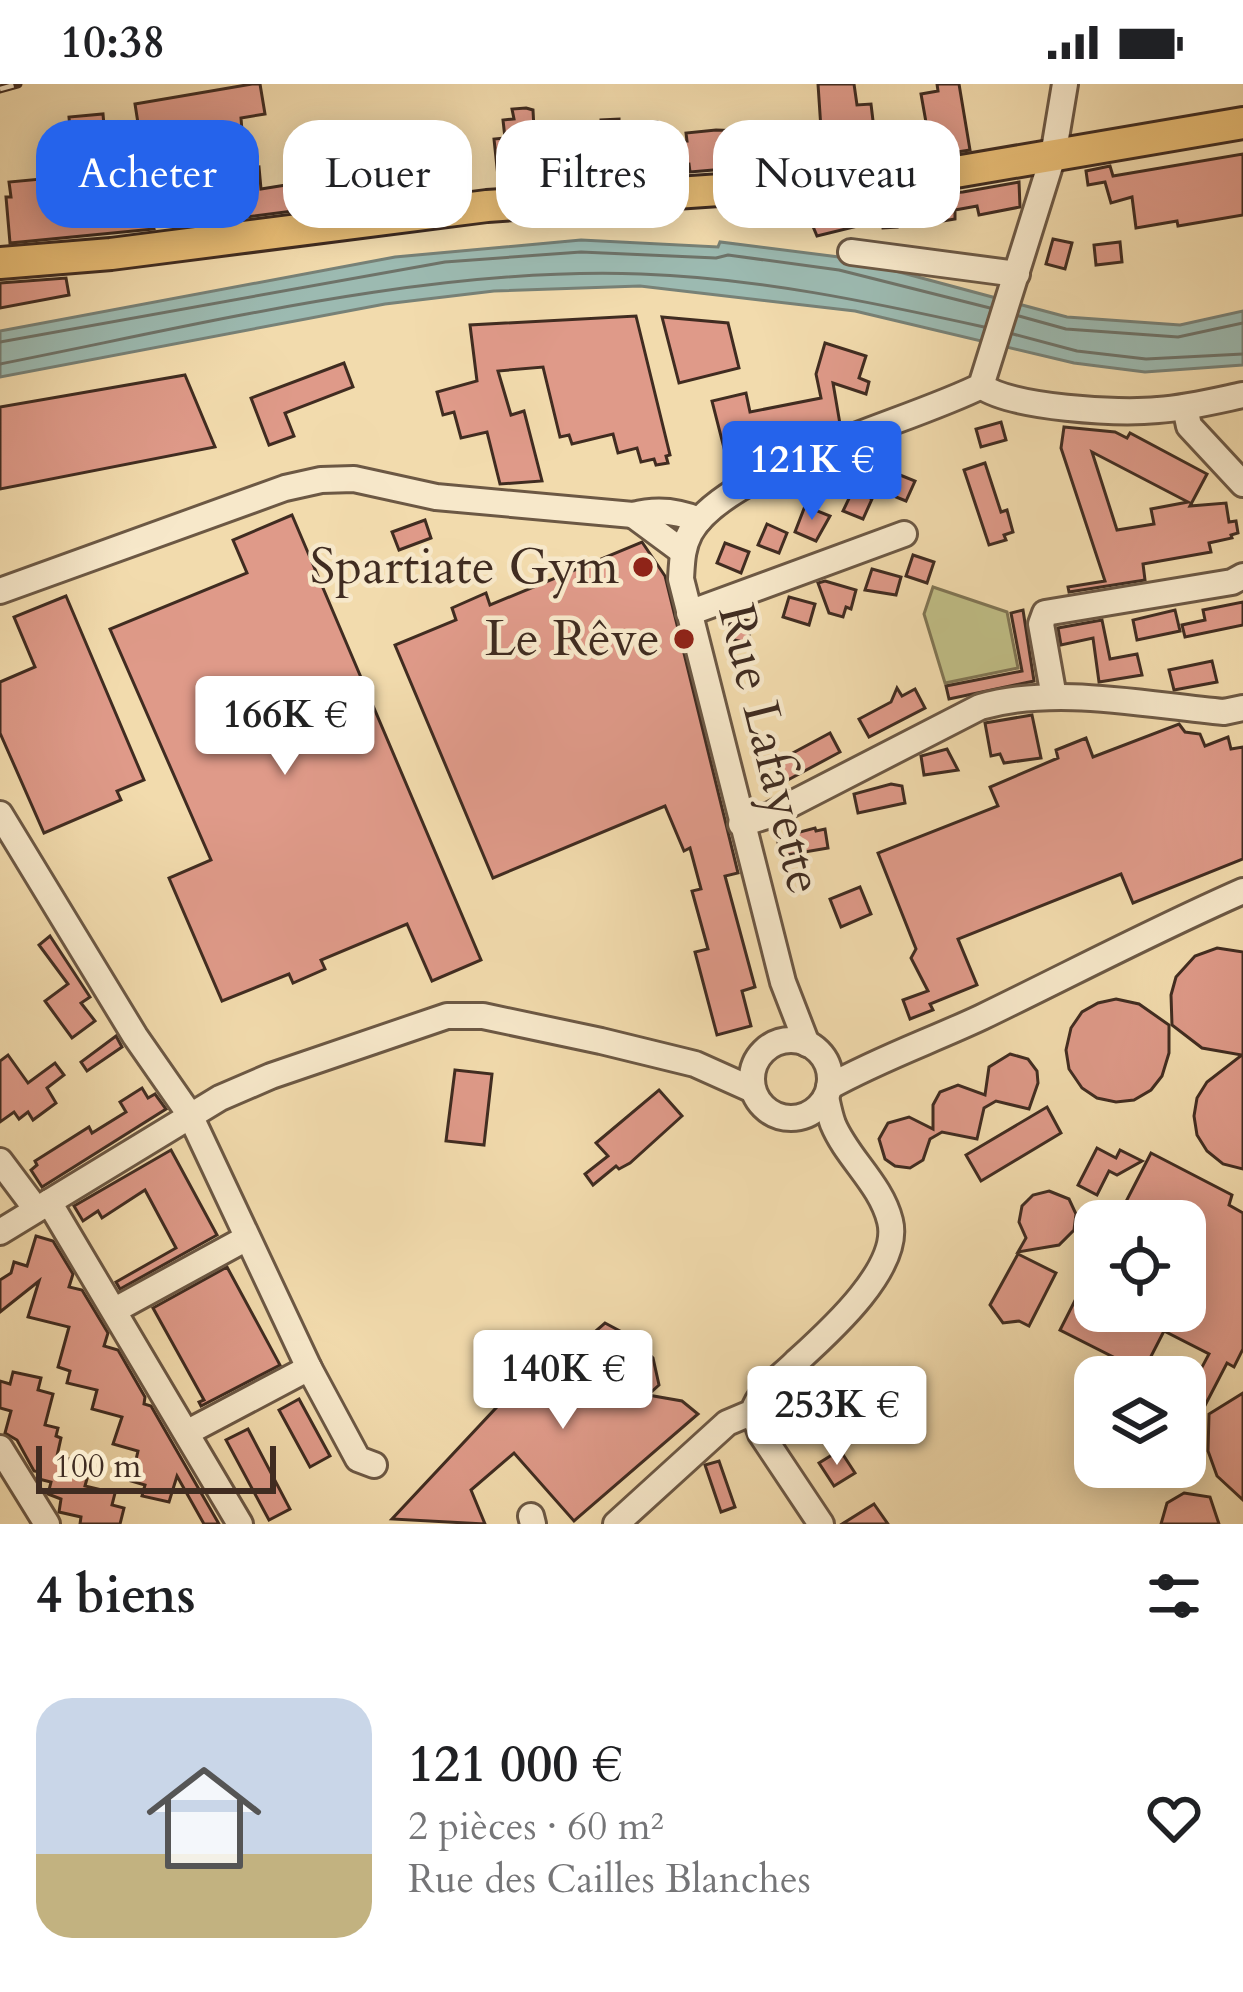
<!DOCTYPE html>
<html lang="fr">
<meta charset="utf-8">
<style>
:root{--surface:#fff;--page:#f6f6f6;--text:#202124;--muted:#757577;--accent:#2563eb}
body{margin:0;font-family:Cardo,serif;background:var(--page);color:var(--text);height:100vh;display:flex;flex-direction:column;font-size:45px;white-space:nowrap}
*{box-sizing:border-box;margin:0}
p{font-size:39px;color:var(--muted)}
.icon{flex:none;width:66px;height:66px;fill:none;stroke:currentColor;stroke-width:2;stroke-linecap:round;stroke-linejoin:round}
.map{position:relative;height:1440px;overflow:hidden}
.details{display:flex;flex-direction:column;background:var(--surface);flex:1}
.details>*{flex:none}
.top-card{position:absolute;left:36px;top:36px;width:1173px;height:108px;display:flex;gap:24px}
.controls{position:absolute;left:1074px;top:1116px;display:grid;gap:24px}
.controls a{display:grid;place-items:center;width:132px;height:132px;border-radius:24px;background:var(--surface);box-shadow:0 6px 30px #0003;font-size:60px}
.scale{position:absolute;left:36px;bottom:30px;width:240px;box-sizing:border-box;padding-left:12px;border:6px solid #402c21;border-top:0;font-size:33px;line-height:42px;white-space:nowrap;color:#402c21;-webkit-text-stroke:9px #f7e8ca;paint-order:stroke}
.price{position:absolute;translate:-50% -102px;padding:0 27px;border-radius:12px;background:#fff;color:#222;font-size:39px;line-height:78px;filter:drop-shadow(0 3px 6px #0008)}
.price::after{content:'';position:absolute;left:50%;top:72px;width:36px;height:27px;margin-left:-18px;background:inherit;clip-path:polygon(0 0,100% 0,50% 100%)}
.price.active{background:var(--accent);color:#fff}
ul{padding:0;list-style:none}
li{display:flex;align-items:center;gap:36px;height:300px;padding:0 36px}
li span{display:grid;place-items:center;flex:none;width:336px;height:240px;border-radius:36px;color:#555}
li>.icon{margin-inline-start:auto}
span .icon{width:144px;height:144px;fill:#fffc;stroke-width:1}
li b{font-size:51px}
h2{display:flex;justify-content:space-between;align-items:center;height:144px;padding:0 36px;font-size:51px}
.chip{padding:0 42px;border-radius:36px;background:var(--surface);box-shadow:0 6px 30px #0003;font-size:42px;line-height:108px}
.chip.active{background:var(--accent);color:#fff}
.status{display:flex;justify-content:space-between;align-items:center;height:84px;padding:0 60px;background:var(--surface);direction:ltr}
.status svg{height:33px;fill:currentColor}
.map>svg:first-child{display:block}
.green{fill:#c0be86;stroke:#807554;stroke-width:3}
.water{fill:#9cbab1;stroke:#778177;stroke-width:3}
.lines{fill:none;stroke-linecap:round;stroke-linejoin:round}
.shore{stroke:#6e7369;stroke-width:3}
.building{fill:#df9a89;stroke:#402c21;stroke-width:3;fill-rule:evenodd}
.minor-casing{stroke:#6c5844;stroke-width:30}
.major-casing{stroke:#402c21;stroke-width:36}
.minor{stroke:#f7e8ca;stroke-width:24}
.major{stroke:#e9be76;stroke-width:30}
.rail-casing{stroke:#402c21;stroke-width:9}
.rail{stroke:#f7e8ca;stroke-width:4.5;stroke-dasharray:14;stroke-linecap:butt}
.poi-dot{fill:#8f2418;stroke:#f7e8ca;stroke-width:4.5}
.labels{text-anchor:middle;dominant-baseline:central;stroke-width:9;stroke-linejoin:round;paint-order:stroke}
.poi-label{font-size:51px;fill:#402c21;stroke:#f7e8ca;text-anchor:end}
.street-label{font-size:51px;fill:#402c21;stroke:#f7e8ca}
</style>
<div class="status"><b>10:38</b><svg viewBox="0 0 49 12"><path d="M0 12V9h3v3zM5 12V6h3v6zM10 12V3h3v9zM15 12V0h3v12zM26 1h20v11H26zM47 4h2v5h-2z"/></svg></div>
<div class="map">
<svg width="1243" height="1440" viewBox="0 0 1243 1440">
<rect width="100%" height="100%" fill="#f2dbad"/>
<filter id="stains"><feTurbulence type="fractalNoise" baseFrequency=".00167" numOctaves="4"/><feColorMatrix values="0 0 0 0 .2 0 0 0 0 .09 0 0 0 0 .02 0 0 0 .5 -.17"/></filter>
<radialGradient id="worn" r=".72"><stop offset=".6" stop-color="#630" stop-opacity="0"/><stop offset="1" stop-color="#630" stop-opacity=".3"/></radialGradient>
<polygon class="green" points="933,503 1007,528 1018,584 945,599 924,530"/>
<polygon class="water" points="581,156 718,163 720,158 847,174 1067,233 1180,241 1243,227 1243,281 1145,288 1074,279 855,227 640,202 494,207 385,220 0,293 0,247 395,173"/>
<g class="lines">
<g class="shore">
<polyline points="1019,232 1066,245 1178,253 1243,239"/>
<polyline points="1013,250 1077,267 1146,275 1243,270"/>
<polyline points="0,258 445,178 581,168 716,174 728,171 839,186 990,224"/>
<path d="M0,280C203,240 434,182 641,190C757,194 871,218 984,243"/>
</g>
</g>
<g class="building">
<path d="M252,0H260L265,30L241,34L245,85L259,83L261,105L286,101L285,93L290,92L289,72L328,69L330,95L389,90V87L409,83V90L454,85L457,106L191,140V130L152,136L154,145L10,159L6,113H11L9,98L74,92L69,33L103,30L109,99L143,95L142,90L154,89L148,51L140,52L135,20ZM204,42L211,81L174,86L168,48Z"/>
<polygon points="818,0 854,0 857,21 871,20 876,62 853,65 854,72 833,73 823,79 788,82 788,75 739,77 725,79 725,85 690,88 689,80 661,82 661,90 587,95 585,65 602,64 601,36 619,35 619,40 657,38 659,59 687,57 686,49 716,46 742,47 743,53 790,50 791,62 822,60"/>
<polygon points="937,0 959,0 970,66 932,72 921,10 938,7"/>
<polygon points="526,24 533,26 535,66 548,65 549,93 499,102 494,55 505,54 503,36 514,35 512,25"/>
<polygon points="1243,70 1243,131 1178,142 1177,137 1136,144 1132,113 1111,119 1105,98 1088,101 1086,87 1110,82 1113,92"/>
<polygon points="1019,98 1020,123 979,131 977,122 955,126 955,135 937,138 921,137 921,133 896,135 897,143 883,144 882,136 817,152 809,133 823,127 826,134 862,120 862,116 963,108"/>
<polygon points="1053,155 1072,159 1065,185 1046,180"/>
<polygon points="1120,158 1122,178 1096,181 1094,161"/>
<polygon points="66,194 69,211 0,224 0,199"/>
<polygon points="636,232 670,371 666,372 668,379 656,381 654,375 641,378 637,364 618,369 613,350 572,360 569,351 560,353 543,283 498,287 511,331 524,327 542,397 500,400 487,348 461,354 454,328 443,331 437,308 477,297 470,241"/>
<polygon points="662,233 728,239 739,284 679,299"/>
<polygon points="825,259 866,272 859,294 869,298 866,310 833,299 840,340 802,355 784,354 783,350 724,364 712,317 746,309 750,328 821,314 816,290"/>
<polygon points="344,279 353,303 285,329 294,352 269,361 251,314"/>
<polygon points="185,291 215,363 0,405 0,323"/>
<polygon points="1001,338 1006,356 981,363 976,345"/>
<path d="M1064,343L1115,348L1127,354L1130,349L1207,390L1190,422L1226,419L1229,438L1236,437L1238,449L1231,451L1232,454L1209,459L1211,468L1143,480L1145,496L1069,508L1068,503L1105,497L1061,364ZM1092,368L1188,418L1151,425L1154,440L1117,446Z"/>
<polygon points="985,379 1001,428 1007,426 1013,448 1004,451 1006,456 989,461 964,386"/>
<polygon points="895,389 915,397 906,417 886,409"/>
<polygon points="853,406 872,415 863,435 843,427"/>
<polygon points="805,422 830,432 816,457 795,448"/>
<polygon points="292,431 481,876 432,897 407,840 321,876 325,885 293,899 289,890 222,917 169,794 211,776 110,545 247,489 233,456"/>
<polygon points="425,436 431,454 399,466 392,448"/>
<polygon points="767,440 787,449 779,469 758,461"/>
<polygon points="642,458 665,492 738,789 725,792 755,903 742,907 751,942 717,951 695,868 708,865 692,807 701,805 690,764 684,767 665,722 493,794 395,561 456,536 452,524 486,509 490,521"/>
<polygon points="725,459 749,468 741,489 717,479"/>
<polygon points="913,471 934,478 927,499 906,492"/>
<polygon points="872,485 901,493 896,511 865,506"/>
<polygon points="825,497 856,506 851,525 846,523 843,533 829,529 818,499"/>
<polygon points="66,512 144,696 117,707 121,716 44,749 0,649 0,598 35,583 14,533"/>
<polygon points="789,513 815,520 809,541 783,533"/>
<polygon points="1243,518 1243,541 1185,553 1182,541 1205,536 1203,526"/>
<polygon points="1023,526 1034,597 949,615 946,602 1022,587 1011,529"/>
<polygon points="1175,526 1180,547 1137,556 1133,536"/>
<polygon points="732,532 753,538 747,559 726,554"/>
<polygon points="1102,536 1110,575 1137,570 1142,591 1099,598 1093,554 1061,561 1058,544"/>
<polygon points="1212,577 1217,598 1174,606 1169,586"/>
<polygon points="897,604 902,612 915,605 925,624 869,653 859,635 891,618"/>
<polygon points="1032,631 1041,674 1004,679 1000,670 991,672 985,639"/>
<polygon points="1179,640 1185,648 1200,650 1205,662 1228,653 1231,665 1243,663 1243,775 1133,819 1121,790 958,855 977,901 930,920 933,926 910,935 903,916 928,907 911,874 916,865 878,769 998,722 990,703 1058,674 1056,666 1086,654 1093,673"/>
<polygon points="830,649 840,668 784,698 774,679"/>
<polygon points="947,665 958,686 924,691 921,672"/>
<polygon points="891,700 902,702 905,719 858,729 854,710"/>
<polygon points="815,744 816,747 825,745 828,764 781,772 777,754"/>
<polygon points="860,803 871,830 841,843 830,815"/>
<polygon points="50,852 90,913 81,919 95,937 72,954 45,917 68,900 39,861"/>
<polygon points="1217,864 1243,868 1243,1085 1223,1080 1207,1067 1197,1051 1194,1032 1197,1014 1207,998 1242,971 1202,964 1172,941 1171,911 1176,893 1195,872"/>
<polygon points="1116,915 1139,920 1169,941 1169,969 1162,992 1151,1006 1134,1016 1116,1018 1097,1014 1082,1004 1069,985 1066,966 1071,944 1082,928 1098,919"/>
<polygon points="116,952 122,963 87,987 81,978"/>
<polygon points="1010,970 1028,975 1037,987 1038,999 1029,1025 996,1017 984,1024 977,1055 942,1048 930,1055 923,1076 910,1084 895,1082 885,1075 879,1055 888,1039 909,1033 933,1045 933,1021 940,1008 958,1001 985,1011 989,983"/>
<polygon points="8,971 28,999 55,979 64,991 47,1004 56,1019 33,1036 28,1028 19,1035 14,1028 0,1038 0,977"/>
<polygon points="455,986 492,990 484,1061 446,1057"/>
<polygon points="142,1004 148,1014 155,1010 166,1025 42,1103 31,1086 37,1081 35,1077 89,1043 92,1049 126,1028 120,1018"/>
<polygon points="659,1006 682,1032 630,1079 619,1085 616,1082 593,1101 585,1090 608,1072 596,1059"/>
<polygon points="1047,1023 1061,1049 981,1097 966,1071"/>
<polygon points="1097,1064 1116,1074 1120,1066 1142,1077 1117,1091 1109,1087 1097,1111 1078,1101"/>
<polygon points="171,1066 217,1151 120,1205 116,1198 176,1164 145,1106 102,1134 98,1127 83,1137 74,1122"/>
<polygon points="1151,1069 1232,1111 1229,1121 1243,1129 1243,1265 1234,1283 1227,1279 1185,1360 1185,1315 1209,1270 1164,1247 1143,1288 1060,1246 1095,1177 1095,1227 1185,1227 1185,1137 1116,1137"/>
<polygon points="1049,1107 1069,1115 1076,1130 1074,1146 1059,1161 1018,1168 1026,1154 1019,1138 1022,1122 1033,1111"/>
<polygon points="36,1152 53,1157 73,1190 69,1203 82,1206 108,1249 104,1262 118,1266 145,1313 144,1320 151,1322 219,1440 204,1440 177,1392 169,1418 142,1412 145,1401 131,1397 138,1367 113,1360 122,1333 92,1325 97,1306 67,1299 70,1287 58,1283 69,1243 28,1233 39,1197 0,1228 0,1196 11,1189 14,1178 27,1182"/>
<polygon points="1018,1170 1056,1189 1029,1242 1019,1237 1003,1239 990,1221"/>
<polygon points="227,1183 280,1281 201,1322 199,1318 204,1316 153,1224"/>
<polygon points="605,1239 633,1254 653,1274 659,1301 648,1311 682,1317 698,1330 574,1437 514,1369 471,1406 485,1440 392,1435 509,1310 515,1317"/>
<polygon points="13,1288 41,1294 38,1306 53,1310 45,1341 58,1344 56,1352 61,1354 57,1372 91,1380 85,1402 115,1409 112,1421 124,1424 120,1440 80,1440 81,1433 59,1428 61,1415 48,1410 51,1398 39,1395 40,1388 34,1387 17,1356 5,1349 11,1327 0,1324 0,1297 10,1300"/>
<polygon points="1243,1309 1243,1416 1217,1392 1208,1367 1209,1330"/>
<polygon points="803,1314 827,1318 821,1349 797,1345"/>
<polygon points="299,1315 330,1372 310,1383 279,1326"/>
<polygon points="248,1345 290,1425 269,1436 226,1356"/>
<polygon points="840,1366 855,1389 834,1402 819,1379"/>
<polygon points="719,1377 735,1423 721,1428 705,1381"/>
<polygon points="1184,1409 1210,1413 1219,1440 1161,1440 1167,1419"/>
<polygon points="874,1420 888,1440 842,1440"/>
</g>
<g class="lines">
<defs>
<g id="minor">
<polyline points="851,168 1017,190"/>
<path d="M981,302C1013,324 1118,330 1158,326C1187,324 1215,317 1243,311"/>
<polyline points="1185,323 1189,342 1243,400"/>
<polyline points="633,431 683,468"/>
<path d="M0,507L285,404L321,396L354,395L436,413L633,431C655,425 678,427 699,436"/>
<polyline points="689,529 904,450"/>
<polyline points="1054,613 1041,540 1045,529 1232,498 1243,492"/>
<polyline points="0,730 135,952 190,1031 309,1284 358,1375 374,1381"/>
<path d="M741,740L770,731L980,623C1057,601 1145,621 1224,628L1243,624"/>
<circle cx="791" cy="995" r="39"/>
<path d="M807,960L783,898L681,495C682,479 682,464 690,449C726,384 911,338 981,302L1053,72L1065,0"/>
<path d="M829,1003C879,975 931,957 982,933C1069,891 1154,846 1243,807"/>
<polyline points="0,1077 36,1125"/>
<polyline points="49,1118 240,1440"/>
<polyline points="0,1148 220,1014 271,992 447,932 483,932 601,957 695,980 753,1006"/>
<polyline points="115,1226 245,1155"/>
<polyline points="753,1328 761,1350 821,1440"/>
<polyline points="188,1348 309,1284"/>
<polyline points="0,1364 47,1440"/>
<polyline points="531,1432 533,1440"/>
<path d="M616,1440L727,1339L753,1328C759,1307 780,1294 795,1279C827,1250 902,1184 890,1137C881,1100 847,1074 833,1040C830,1032 828,1022 826,1013"/>
</g>
<polyline id="major" points="0,179 111,170 487,122 938,91 1243,39"/>
</defs>
<use href="#minor" class="minor-casing"/>
<use href="#major" class="major-casing"/>
<use href="#minor" class="minor"/>
<use href="#major" class="major"/>
<defs>
<polyline id="rail" points="0,5 18,0"/>
</defs>
<use href="#rail" class="rail-casing"/>
<use href="#rail" class="rail"/>
</g>
<g class="poi-dot">
<circle cx="643" cy="483" r="12"/>
<circle cx="684" cy="555" r="12"/>
</g>
<g class="labels">
<g class="poi-label">
<text x="619" y="483">Spartiate Gym</text>
<text x="660" y="555">Le Rêve</text>
</g>
<g class="street-label">
<text transform="translate(770 665) rotate(76)">Rue Lafayette</text>
</g>
</g>
<rect width="100%" height="100%" filter="url(#stains)"/>
<rect width="100%" height="100%" fill="url(#worn)"/>
</svg>
<div class="controls">
<a><svg class="icon" aria-label="locate" viewBox="0 0 24 24"><circle cx="12" cy="12" r="6"/><path d="M12 2v4M12 18v4M2 12h4M18 12h4"/></svg></a>
<a><svg class="icon" aria-label="layers" viewBox="0 0 24 24"><path d="M12 4l9 5-9 5-9-5zM3 14l9 5 9-5"/></svg></a>
</div>
<div class="scale">100 m</div>
<b class="price active" style="left:812px;top:439px">121K €</b>
<b class="price" style="left:285px;top:694px">166K €</b>
<b class="price" style="left:563px;top:1348px">140K €</b>
<b class="price" style="left:837px;top:1384px">253K €</b>
<div class="top-card">
<a class="chip active">Acheter</a>
<a class="chip">Louer</a>
<a class="chip">Filtres</a>
<a class="chip">Nouveau</a>
</div>
</div>
<section class="details">
<h2>4 biens<svg class="icon" aria-label="filters" viewBox="0 0 24 24"><path d="M4 7h16M4 17h16"/><circle cx="9" cy="7" r="2"/><circle cx="15" cy="17" r="2"/></svg></h2>
<ul>
<li><span style="background:linear-gradient(#c9d6e8 65%,#c2b280 0)"><svg class="icon" aria-label="home" viewBox="0 0 24 24"><path d="M3 11l9-7 9 7M6 9v11h12V9"/></svg></span><div><b>121 000 €</b><p>2 pièces · 60 m²</p><p>Rue des Cailles Blanches</p></div><svg class="icon" aria-label="heart" viewBox="0 0 24 24"><path d="M12 20l-8-8c-3-5 5-10 8-4 3-6 11-1 8 4z"/></svg></li>
</ul>
</section>
